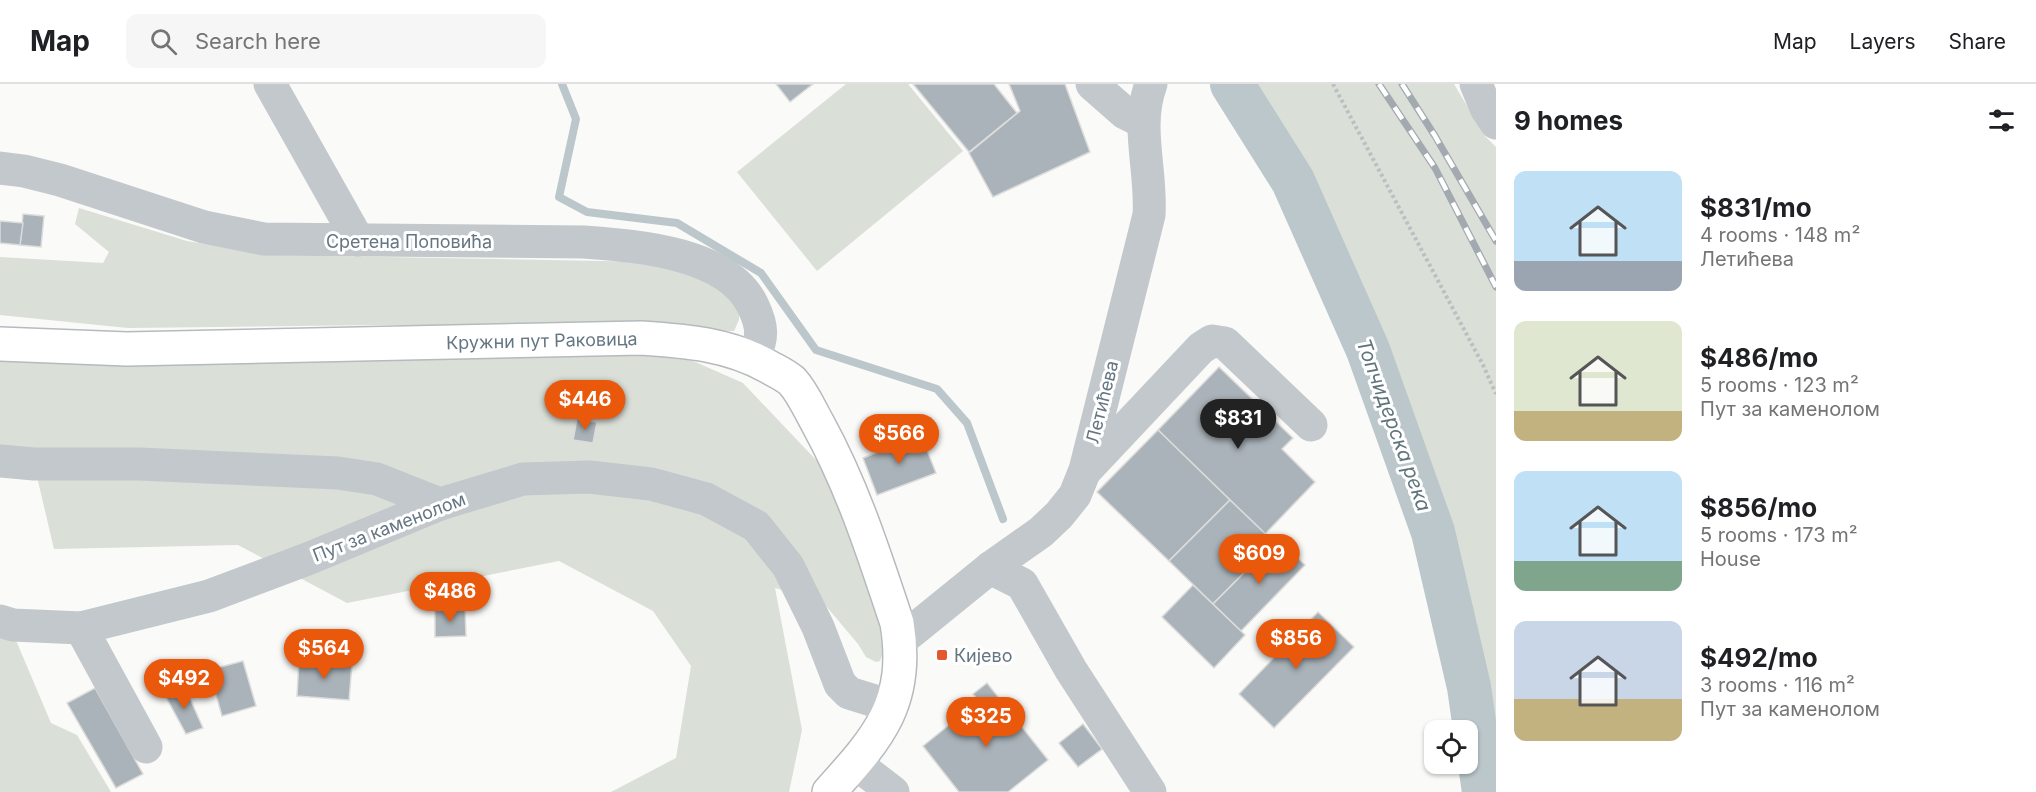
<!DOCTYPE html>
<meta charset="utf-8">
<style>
:root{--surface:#fff;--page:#f6f6f6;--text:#202124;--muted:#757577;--line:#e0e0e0;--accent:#ea580c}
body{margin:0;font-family:Inter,sans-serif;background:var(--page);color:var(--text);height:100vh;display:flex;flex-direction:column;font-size:22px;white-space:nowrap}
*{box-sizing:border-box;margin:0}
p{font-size:20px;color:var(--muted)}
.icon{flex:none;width:33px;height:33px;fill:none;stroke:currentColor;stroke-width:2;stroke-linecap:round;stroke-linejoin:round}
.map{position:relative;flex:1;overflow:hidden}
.drawer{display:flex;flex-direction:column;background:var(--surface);width:540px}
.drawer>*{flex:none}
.tools{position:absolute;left:1424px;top:636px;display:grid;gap:12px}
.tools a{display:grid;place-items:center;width:54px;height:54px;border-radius:12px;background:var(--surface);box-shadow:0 2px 4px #0004;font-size:30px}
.price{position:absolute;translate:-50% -51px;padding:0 14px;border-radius:21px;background:var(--accent);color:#fff;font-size:20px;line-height:39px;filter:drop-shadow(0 2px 3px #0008)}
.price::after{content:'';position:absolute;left:50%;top:36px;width:18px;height:14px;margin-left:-9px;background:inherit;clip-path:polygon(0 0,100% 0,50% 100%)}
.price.selected{background:#222;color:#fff}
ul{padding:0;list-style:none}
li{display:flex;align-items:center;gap:18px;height:150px;padding:0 18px}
li span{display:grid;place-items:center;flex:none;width:168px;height:120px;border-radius:12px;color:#555}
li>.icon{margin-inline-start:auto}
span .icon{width:72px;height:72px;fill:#fffc;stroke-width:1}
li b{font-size:26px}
h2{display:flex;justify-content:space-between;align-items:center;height:72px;padding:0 18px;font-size:26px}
header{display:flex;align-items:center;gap:36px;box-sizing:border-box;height:84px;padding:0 30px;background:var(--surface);border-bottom:2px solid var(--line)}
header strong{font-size:28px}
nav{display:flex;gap:33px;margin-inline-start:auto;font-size:21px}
.search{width:420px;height:54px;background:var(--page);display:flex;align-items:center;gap:15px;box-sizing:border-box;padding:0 21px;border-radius:12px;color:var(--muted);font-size:22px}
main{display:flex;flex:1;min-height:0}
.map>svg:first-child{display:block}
.green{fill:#dadfd7}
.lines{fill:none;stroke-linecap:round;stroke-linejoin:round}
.stream{stroke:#bbc7cb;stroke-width:8}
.river{stroke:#bbc7cb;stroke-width:44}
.building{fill:#aab3b9;stroke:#dcdcda;stroke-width:1.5}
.major-casing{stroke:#b5babe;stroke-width:36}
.path{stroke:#bbbfc2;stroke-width:4;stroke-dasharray:3 3;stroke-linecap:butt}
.minor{stroke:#c3c8cc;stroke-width:33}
.major{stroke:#fff;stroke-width:33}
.rail-casing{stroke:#a2aab0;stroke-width:7}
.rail{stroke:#fff;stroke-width:4.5;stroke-dasharray:14;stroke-linecap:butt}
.poi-dot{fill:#e4572e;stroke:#fff;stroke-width:2}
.labels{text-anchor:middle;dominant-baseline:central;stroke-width:6;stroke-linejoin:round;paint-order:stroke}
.street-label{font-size:18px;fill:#657683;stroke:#fff}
.poi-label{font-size:18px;fill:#657683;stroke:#fff;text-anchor:start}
.water-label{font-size:20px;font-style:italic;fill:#60757c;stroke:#fff}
</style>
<header>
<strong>Map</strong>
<div class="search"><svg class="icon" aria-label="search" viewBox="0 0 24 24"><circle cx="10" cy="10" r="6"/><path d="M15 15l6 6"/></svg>Search here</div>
<nav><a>Map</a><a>Layers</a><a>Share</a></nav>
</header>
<main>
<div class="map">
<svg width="1496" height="708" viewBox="0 0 1496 708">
<rect width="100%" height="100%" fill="#fafaf8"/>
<g class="green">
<polygon points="846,0 908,0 963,67 817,187 737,88"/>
<polygon points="1241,0 1454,0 1485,52 1496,63 1496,708 1474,556 1386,294 1338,162"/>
<polygon points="79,124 187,157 271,171 656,178 706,197 739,221 739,236 734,247 717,248 689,242 661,241 383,241 128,244 0,231 0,173 103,179 109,168 75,140"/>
<polygon points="641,254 743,299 817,377 856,451 875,507 883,570 880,577 876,578 866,573 858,560 821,516 775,504 802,646 789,708 611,708 676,674 691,582 653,527 559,477 347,519 238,461 54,465 34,380 0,376 0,260"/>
<polygon points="0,545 12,547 51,639 77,651 111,708 0,708"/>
</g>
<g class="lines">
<polyline class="stream" points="562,0 576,35 559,113 587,128 677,139 761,189 816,266 937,305 967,339 1003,435"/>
<polyline class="river" points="1232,0 1293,97 1368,266 1433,448 1469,603 1484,708"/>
</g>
<g class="building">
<polygon points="776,0 813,0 790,18"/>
<polygon points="913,0 994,0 1017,29 969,68"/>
<polygon points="1009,0 1065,0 1090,68 993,113 969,69 1020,27"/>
<polygon points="23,130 44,132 41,163 20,161"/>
<polygon points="0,137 23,139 20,161 0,159"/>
<polygon points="1219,283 1293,354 1282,365 1315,398 1265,450 1158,346"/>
<polygon points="577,335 597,338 593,359 573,356"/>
<polygon points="1158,346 1230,416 1169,477 1097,408"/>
<polygon points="921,351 936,389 877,411 863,374"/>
<polygon points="1230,416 1274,458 1213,520 1169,477"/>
<polygon points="1278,455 1305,481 1241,547 1213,520"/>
<polygon points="1193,501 1245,551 1214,584 1162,533"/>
<polygon points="465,524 466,552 435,553 435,525"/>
<polygon points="1318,528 1354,563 1274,644 1239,610"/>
<polygon points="299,576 352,580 349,616 297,612"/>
<polygon points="243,577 256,622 222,632 209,586"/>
<polygon points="987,599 1048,676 1008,708 959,708 923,662 979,617 973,610"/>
<polygon points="184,601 203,644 186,650 165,611"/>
<polygon points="95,604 143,690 116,704 67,619"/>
<polygon points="1083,640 1102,665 1078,683 1059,659"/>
</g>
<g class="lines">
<defs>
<g id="major">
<path id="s1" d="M0,260L127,265L641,254C686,257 729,260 769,283C776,287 785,291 792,297C803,309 810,326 818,340C853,404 874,470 897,539C910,618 879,653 829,708"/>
</g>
</defs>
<use href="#major" class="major-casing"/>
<polyline class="path" points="1333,0 1483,281 1496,310"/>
<g class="minor">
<polyline points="270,0 358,156"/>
<polyline points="1092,0 1125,29 1143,38"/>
<polyline points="1476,0 1486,24 1496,39"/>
<path d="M0,84L24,87L60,96L204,143L264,155L584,158C636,162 728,168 753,222C763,243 763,253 754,274"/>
<polyline points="0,377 34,380 139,380 338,389 377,395 440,420"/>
<polyline points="1087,385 1201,264 1212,257 1225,259 1311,341"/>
<polyline points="990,484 1022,500 1071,586 1150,708"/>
<polyline points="0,537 13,541 81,544 209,512 310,474 440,420 523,395 589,393 651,400 706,415 756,442 788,482 818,543 840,600 849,609 891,622"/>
<polyline points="81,544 146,663"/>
<path d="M900,557L990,484L1041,448L1059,431L1075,411L1085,386L1149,131C1152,86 1135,43 1151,0"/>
<polyline points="855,679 893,708"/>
</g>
<use href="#major" class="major"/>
<defs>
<g id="rail">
<polyline points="1379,0 1435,84 1496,203"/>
<polyline points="1402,0 1435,52 1496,157"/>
</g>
</defs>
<use href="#rail" class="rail-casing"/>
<use href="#rail" class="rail"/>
</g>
<rect class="poi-dot" x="936" y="565" width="12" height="12" rx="3"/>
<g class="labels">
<g class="street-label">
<text x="409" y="157">Сретена Поповића</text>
<text stroke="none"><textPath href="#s1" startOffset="542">Кружни пут Раковица</textPath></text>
<text transform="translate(1102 318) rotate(-76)">Летићева</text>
<text transform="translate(389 443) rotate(-21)">Пут за каменолом</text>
</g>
<g class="poi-label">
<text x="954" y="571">Кијево</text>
</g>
<g class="water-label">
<text transform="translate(1394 341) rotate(70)">Топчидерска река</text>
</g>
</g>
</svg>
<div class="tools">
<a><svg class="icon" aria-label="locate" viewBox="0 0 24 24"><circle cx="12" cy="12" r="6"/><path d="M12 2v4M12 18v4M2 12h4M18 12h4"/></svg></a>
</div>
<b class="price" style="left:585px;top:347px">$446</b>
<b class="price selected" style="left:1238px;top:366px">$831</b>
<b class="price" style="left:899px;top:381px">$566</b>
<b class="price" style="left:1259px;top:501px">$609</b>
<b class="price" style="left:450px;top:539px">$486</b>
<b class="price" style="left:1296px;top:586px">$856</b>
<b class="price" style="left:324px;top:596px">$564</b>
<b class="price" style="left:184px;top:626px">$492</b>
<b class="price" style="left:986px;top:664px">$325</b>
</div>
<section class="drawer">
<h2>9 homes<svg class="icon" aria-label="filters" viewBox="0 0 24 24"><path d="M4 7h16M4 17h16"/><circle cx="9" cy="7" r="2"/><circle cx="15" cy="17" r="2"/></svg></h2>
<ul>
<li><span style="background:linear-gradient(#bfe0f5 75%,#9aa5b1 0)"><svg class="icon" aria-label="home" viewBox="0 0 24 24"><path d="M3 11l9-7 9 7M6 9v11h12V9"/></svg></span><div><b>$831/mo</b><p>4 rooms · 148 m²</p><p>Летићева</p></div></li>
<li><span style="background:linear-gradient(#dfe7d0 75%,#c2b280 0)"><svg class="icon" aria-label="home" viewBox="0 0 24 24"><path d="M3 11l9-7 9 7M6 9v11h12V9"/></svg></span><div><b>$486/mo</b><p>5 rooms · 123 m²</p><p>Пут за каменолом</p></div></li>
<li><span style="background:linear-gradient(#bfe0f5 75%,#7fa58c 0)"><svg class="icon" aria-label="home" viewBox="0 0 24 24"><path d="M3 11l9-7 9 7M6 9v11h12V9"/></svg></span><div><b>$856/mo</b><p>5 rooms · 173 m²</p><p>House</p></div></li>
<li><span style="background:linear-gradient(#c9d6e8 65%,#c2b280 0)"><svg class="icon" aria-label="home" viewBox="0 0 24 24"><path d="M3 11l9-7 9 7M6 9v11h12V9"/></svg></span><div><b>$492/mo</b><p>3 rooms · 116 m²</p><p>Пут за каменолом</p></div></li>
</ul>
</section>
</main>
